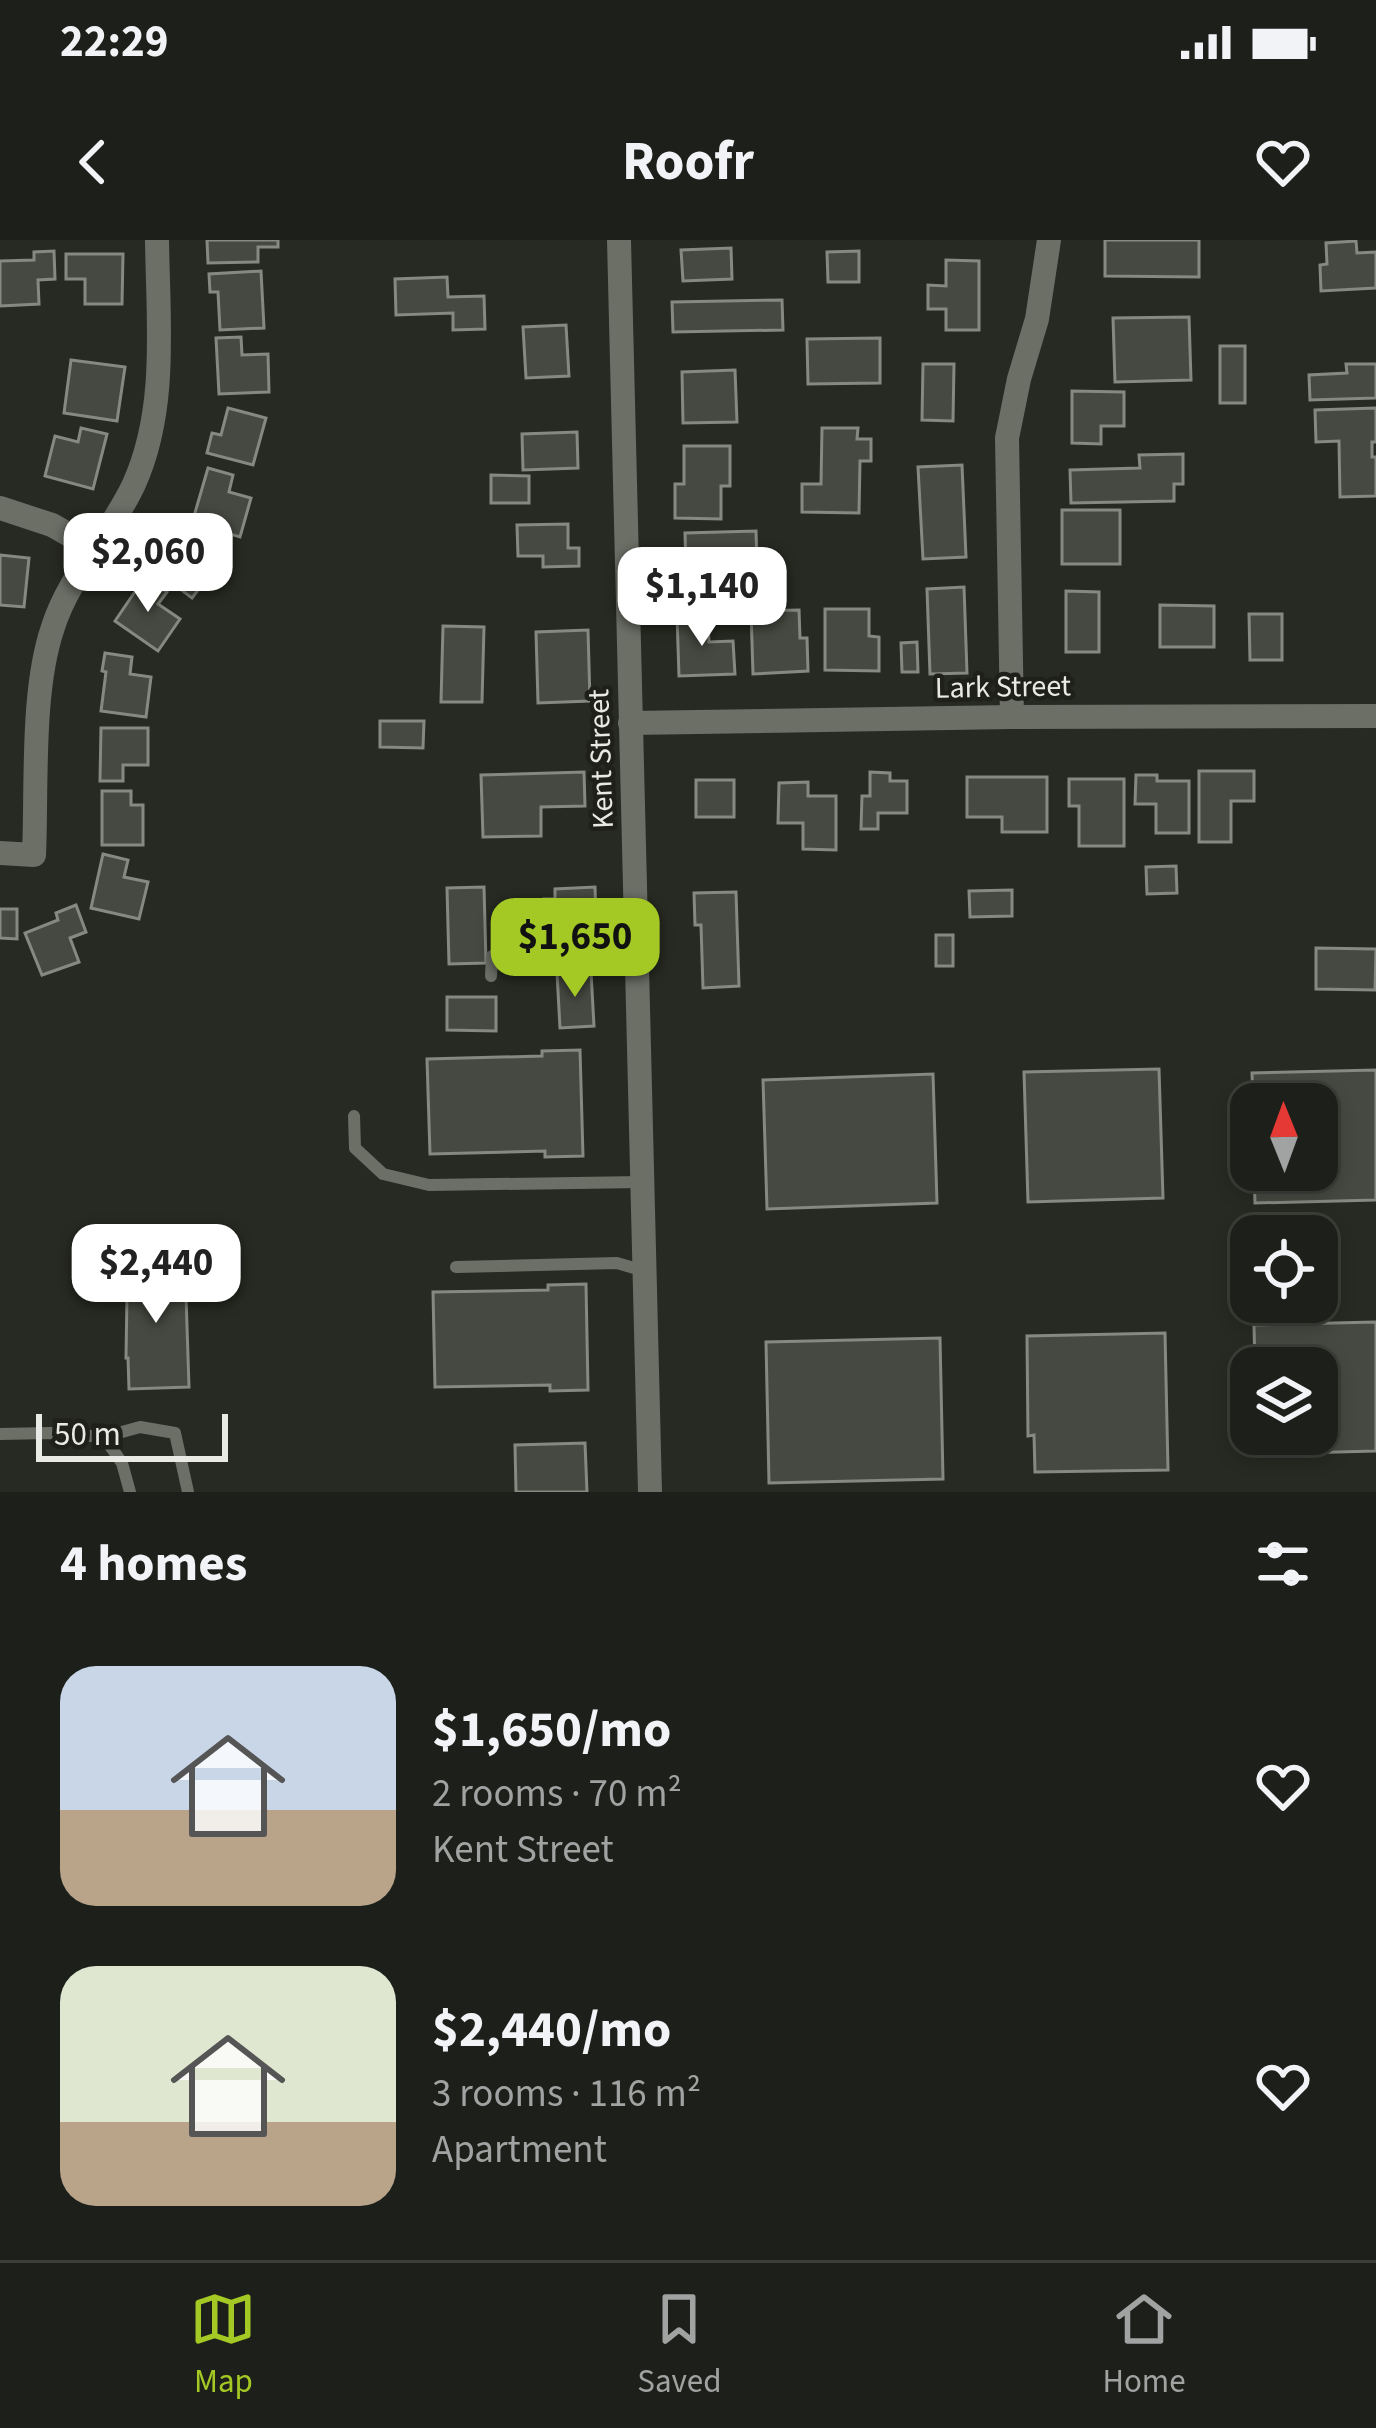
<!DOCTYPE html>
<meta charset="utf-8">
<style>
:root{--surface:#1d201a;--page:#2a2d27;--text:#f1f3f6;--muted:#a0a3a2;--line:#3b3e39;--accent:#a4c824}
body{margin:0;font-family:"Source Sans 3",sans-serif;background:var(--page);color:var(--text);height:100vh;display:flex;flex-direction:column;font-size:45px;white-space:nowrap}
*{box-sizing:border-box;margin:0}
p{font-size:39px;color:var(--muted)}
.icon{flex:none;width:66px;height:66px;fill:none;stroke:currentColor;stroke-width:2;stroke-linecap:round;stroke-linejoin:round}
.map{position:relative;height:1252px;overflow:hidden}
.panel{display:flex;flex-direction:column;background:var(--surface);flex:1}
.panel>*{flex:none}
.needle{width:78px;rotate:359deg}
.fabs{position:absolute;left:1230px;top:843px;display:grid;gap:24px}
.fabs a{display:grid;place-items:center;width:108px;height:108px;border-radius:24px;background:var(--surface);box-shadow:0 6px 18px #0003,0 0 0 3px var(--line);font-size:60px}
.scale{position:absolute;left:36px;bottom:30px;width:192px;box-sizing:border-box;padding-left:12px;border:6px solid #e9eae5;border-top:0;font-size:33px;line-height:42px;white-space:nowrap;color:#e9eae5;-webkit-text-stroke:9px #1e2019;paint-order:stroke}
.price{position:absolute;translate:-50% -102px;padding:0 27px;border-radius:24px;background:#fff;color:#222;font-size:39px;line-height:78px;filter:drop-shadow(0 3px 6px #0008)}
.price::after{content:'';position:absolute;left:50%;top:72px;width:36px;height:27px;margin-left:-18px;background:inherit;clip-path:polygon(0 0,100% 0,50% 100%)}
.price.selected{background:var(--accent);color:#111}
ul{padding:0;list-style:none}
li{display:flex;align-items:center;gap:36px;height:300px;padding:0 60px}
li span{display:grid;place-items:center;flex:none;width:336px;height:240px;border-radius:36px;color:#555}
li>.icon{margin-inline-start:auto}
span .icon{width:144px;height:144px;fill:#fffc;stroke-width:1}
li b{font-size:51px}
h2{display:flex;justify-content:space-between;align-items:center;height:144px;padding:0 60px;font-size:51px}
.status{display:flex;justify-content:space-between;align-items:center;height:84px;padding:0 60px;background:var(--surface);direction:ltr}
.status svg{height:33px;fill:currentColor}
header{display:flex;justify-content:space-between;align-items:center;height:156px;padding:0 60px;background:var(--surface);font-size:54px;font-weight:700}
.dock{display:flex;justify-content:space-around;align-items:center;height:168px;border-top:3px solid var(--line);background:var(--surface);font-size:33px;color:var(--muted)}
.dock a{display:grid;justify-items:center;gap:6px}
.dock .selected{color:var(--accent)}
.map>svg:first-child{display:block}
.building{fill:#464941;stroke:#85897f;stroke-width:3}
.lines{fill:none;stroke-linecap:round;stroke-linejoin:round}
.service{stroke:#6c6f66;stroke-width:12}
.minor{stroke:#6c6f66;stroke-width:24}
.labels{text-anchor:middle;dominant-baseline:central;stroke-width:9;stroke-linejoin:round;paint-order:stroke}
.street-label{font-size:30px;fill:#e9eae5;stroke:#1e2019}
</style>
<div class="status"><b>22:29</b><svg viewBox="0 0 49 12"><path d="M0 12V9h3v3zM5 12V6h3v6zM10 12V3h3v9zM15 12V0h3v12zM26 1h20v11H26zM47 4h2v5h-2z"/></svg></div>
<header><svg class="icon" aria-label="back" viewBox="0 0 24 24"><path d="M15 5l-7 7 7 7"/></svg>Roofr<svg class="icon" aria-label="heart" viewBox="0 0 24 24"><path d="M12 20l-8-8c-3-5 5-10 8-4 3-6 11-1 8 4z"/></svg></header>
<div class="map">
<svg width="1376" height="1252" viewBox="0 0 1376 1252">
<rect width="100%" height="100%" fill="#272a22"/>
<g class="building">
<polygon points="207,0 278,0 278,7 258,7 258,22 208,23"/>
<polygon points="1105,0 1199,0 1199,37 1105,36"/>
<polygon points="1356,1 1357,13 1376,12 1376,48 1321,51 1320,25 1327,24 1326,3"/>
<polygon points="731,8 732,39 683,41 681,10"/>
<polygon points="54,11 55,39 38,40 39,64 0,66 0,21 34,20 34,12"/>
<polygon points="859,11 859,42 828,42 827,12"/>
<polygon points="66,14 123,14 122,64 85,64 85,39 66,39"/>
<polygon points="946,20 979,21 979,90 946,90 946,69 928,69 928,45 946,46"/>
<polygon points="261,31 264,88 220,90 218,52 210,52 209,34"/>
<polygon points="447,37 448,57 484,56 485,89 453,90 453,73 396,75 395,39"/>
<polygon points="782,60 783,90 673,92 672,62"/>
<polygon points="1189,77 1191,140 1115,142 1113,78"/>
<polygon points="566,85 569,136 526,138 523,87"/>
<polygon points="241,97 242,115 268,114 269,152 219,154 216,98"/>
<polygon points="880,98 880,143 808,144 807,99"/>
<rect x="1220" y="106" width="25" height="57"/>
<polygon points="71,120 125,127 117,181 64,173"/>
<polygon points="923,124 954,124 953,181 922,180"/>
<polygon points="1346,124 1376,124 1376,158 1310,160 1309,135 1347,133"/>
<polygon points="735,130 737,182 683,183 682,132"/>
<polygon points="1072,151 1124,152 1124,186 1101,186 1101,204 1072,203"/>
<polygon points="228,168 266,178 253,225 207,213 212,193 221,195"/>
<polygon points="1376,168 1376,202 1372,202 1372,217 1376,217 1376,256 1340,257 1339,201 1316,202 1315,170"/>
<polygon points="81,188 107,194 93,249 45,236 55,196 78,202"/>
<polygon points="822,188 858,188 857,199 871,199 871,221 860,221 859,273 802,272 802,244 821,244"/>
<polygon points="577,192 578,228 523,230 522,194"/>
<polygon points="684,206 730,206 730,246 721,246 721,279 675,278 675,244 684,244"/>
<polygon points="1183,214 1183,244 1174,244 1174,261 1071,263 1070,230 1140,228 1139,215"/>
<polygon points="962,225 966,317 923,319 918,227"/>
<polygon points="208,228 233,235 229,252 251,258 240,297 192,283"/>
<polygon points="491,235 529,236 529,263 491,263"/>
<rect x="1062" y="270" width="58" height="54"/>
<polygon points="568,284 568,308 579,308 579,326 543,327 543,316 518,316 517,285"/>
<polygon points="185,285 203,299 194,310 216,327 192,358 152,328"/>
<polygon points="756,291 757,326 686,328 685,293"/>
<polygon points="0,315 29,318 24,367 0,365"/>
<polygon points="145,337 167,352 158,364 180,379 158,411 115,381"/>
<polygon points="964,347 967,433 930,434 927,349"/>
<polygon points="1066,351 1099,352 1099,412 1066,412"/>
<polygon points="1160,365 1214,366 1214,407 1160,407"/>
<polygon points="825,369 869,369 869,396 879,397 879,431 825,430"/>
<polygon points="799,370 800,398 807,398 808,431 753,434 751,371"/>
<polygon points="708,374 709,402 733,401 735,434 679,436 677,375"/>
<polygon points="1249,374 1282,374 1282,420 1250,420"/>
<polygon points="443,386 484,387 482,462 441,462"/>
<polygon points="588,390 590,461 538,463 536,392"/>
<polygon points="917,402 918,432 902,432 901,403"/>
<polygon points="105,413 132,417 130,434 151,437 146,477 101,471 106,432 102,431"/>
<polygon points="380,481 424,481 423,508 380,507"/>
<polygon points="101,488 148,488 148,525 123,525 123,541 100,541"/>
<polygon points="1199,531 1254,531 1254,561 1231,561 1231,602 1199,602"/>
<polygon points="584,532 585,566 541,567 541,596 483,597 481,535"/>
<polygon points="870,532 890,533 890,541 907,541 907,573 878,573 878,589 861,589 862,556 870,556"/>
<polygon points="1136,535 1157,535 1157,541 1189,541 1189,593 1156,593 1156,564 1135,564"/>
<polygon points="967,537 1047,537 1047,592 1002,592 1002,577 967,577"/>
<polygon points="1069,539 1124,539 1124,606 1079,606 1079,566 1069,566"/>
<rect x="696" y="540" width="38" height="37"/>
<polygon points="808,542 808,556 836,556 836,610 803,609 803,583 778,583 779,543"/>
<polygon points="102,551 131,551 131,565 143,565 143,605 102,605"/>
<polygon points="103,614 128,620 124,637 148,642 139,679 91,668"/>
<polygon points="1176,626 1177,653 1147,654 1146,627"/>
<polygon points="484,647 486,723 449,724 447,648"/>
<polygon points="595,647 596,679 545,681 544,659 555,659 555,649"/>
<polygon points="1012,650 1012,676 970,677 969,651"/>
<polygon points="736,652 739,746 703,748 701,685 695,685 694,653"/>
<polygon points="76,665 86,692 70,698 79,722 42,735 25,693 58,680 56,673"/>
<polygon points="0,669 17,669 17,699 0,698"/>
<rect x="936" y="695" width="17" height="31"/>
<polygon points="1316,708 1376,709 1375,750 1316,749"/>
<polygon points="591,732 594,786 560,788 557,733"/>
<polygon points="447,757 496,757 496,791 447,790"/>
<polygon points="580,810 583,916 545,917 545,911 430,914 427,819 542,816 542,811"/>
<polygon points="1159,829 1163,958 1028,962 1024,832"/>
<polygon points="1376,830 1376,960 1255,963 1254,930 1317,930 1317,864 1253,864 1252,833"/>
<polygon points="933,834 937,963 767,969 763,840"/>
<polygon points="185,1025 189,1147 129,1149 128,1118 126,1118 127,1055 118,1055 118,1039 126,1039 126,1026"/>
<polygon points="586,1044 588,1150 550,1151 550,1145 435,1147 433,1052 548,1050 548,1045"/>
<polygon points="1376,1082 1376,1211 1257,1214 1257,1194 1317,1194 1317,1128 1255,1128 1254,1085"/>
<polygon points="1165,1093 1168,1230 1035,1232 1034,1195 1028,1196 1027,1096"/>
<polygon points="940,1098 943,1239 769,1243 766,1102"/>
<polygon points="585,1203 587,1252 516,1252 515,1205"/>
</g>
<g class="lines">
<g class="service">
<polyline points="491,736 492,716 636,714"/>
<polyline points="354,876 355,908 383,934 429,945 642,942"/>
<polyline points="456,1027 617,1023 644,1031"/>
<polyline points="0,1194 50,1193 104,1197 140,1187 175,1193 188,1252"/>
<polyline points="104,1197 122,1223 130,1252"/>
</g>
<g class="minor">
<polyline points="619,0 650,1252"/>
<polyline points="0,268 52,285 96,310"/>
<polyline points="1012,477 1007,198 1019,139 1037,79 1049,0"/>
<polyline points="630,483 1012,477 1376,476"/>
<path d="M0,613L34,615C37,546 31,451 53,387C70,334 111,294 134,244C168,169 158,81 157,0"/>
</g>
</g>
<g class="labels">
<g class="street-label">
<text transform="translate(1003 447) rotate(-1)">Lark Street</text>
<text transform="translate(601 519) rotate(-92)">Kent Street</text>
</g>
</g>
</svg>
<div class="fabs">
<a><svg class="needle" viewBox="-14 -14 28 28"><path d="M0-13l5 13h-10z" fill="#e53935"/><path d="M0 13l5-13h-10z" fill="#a0a3a2"/></svg></a>
<a><svg class="icon" aria-label="locate" viewBox="0 0 24 24"><circle cx="12" cy="12" r="6"/><path d="M12 2v4M12 18v4M2 12h4M18 12h4"/></svg></a>
<a><svg class="icon" aria-label="layers" viewBox="0 0 24 24"><path d="M12 4l9 5-9 5-9-5zM3 14l9 5 9-5"/></svg></a>
</div>
<div class="scale">50 m</div>
<b class="price" style="left:148px;top:375px">$2,060</b>
<b class="price" style="left:702px;top:409px">$1,140</b>
<b class="price selected" style="left:575px;top:760px">$1,650</b>
<b class="price" style="left:156px;top:1086px">$2,440</b>
</div>
<section class="panel">
<h2>4 homes<svg class="icon" aria-label="filters" viewBox="0 0 24 24"><path d="M4 7h16M4 17h16"/><circle cx="9" cy="7" r="2"/><circle cx="15" cy="17" r="2"/></svg></h2>
<ul>
<li><span style="background:linear-gradient(#c9d6e8 60%,#b9a48a 0)"><svg class="icon" aria-label="home" viewBox="0 0 24 24"><path d="M3 11l9-7 9 7M6 9v11h12V9"/></svg></span><div><b>$1,650/mo</b><p>2 rooms · 70 m²</p><p>Kent Street</p></div><svg class="icon" aria-label="heart" viewBox="0 0 24 24"><path d="M12 20l-8-8c-3-5 5-10 8-4 3-6 11-1 8 4z"/></svg></li>
<li><span style="background:linear-gradient(#dfe7d0 65%,#b9a48a 0)"><svg class="icon" aria-label="home" viewBox="0 0 24 24"><path d="M3 11l9-7 9 7M6 9v11h12V9"/></svg></span><div><b>$2,440/mo</b><p>3 rooms · 116 m²</p><p>Apartment</p></div><svg class="icon" aria-label="heart" viewBox="0 0 24 24"><path d="M12 20l-8-8c-3-5 5-10 8-4 3-6 11-1 8 4z"/></svg></li>
</ul>
</section>
<nav class="dock">
<a class="selected"><svg class="icon" aria-label="map" viewBox="0 0 24 24"><path d="M3 6l6-2 6 2 6-2v14l-6 2-6-2-6 2zM9 4v14M15 6v14"/></svg>Map</a>
<a><svg class="icon" aria-label="saved" viewBox="0 0 24 24"><path d="M7 4h10v16l-5-4-5 4z"/></svg>Saved</a>
<a><svg class="icon" aria-label="home" viewBox="0 0 24 24"><path d="M3 11l9-7 9 7M6 9v11h12V9"/></svg>Home</a>
</nav>
